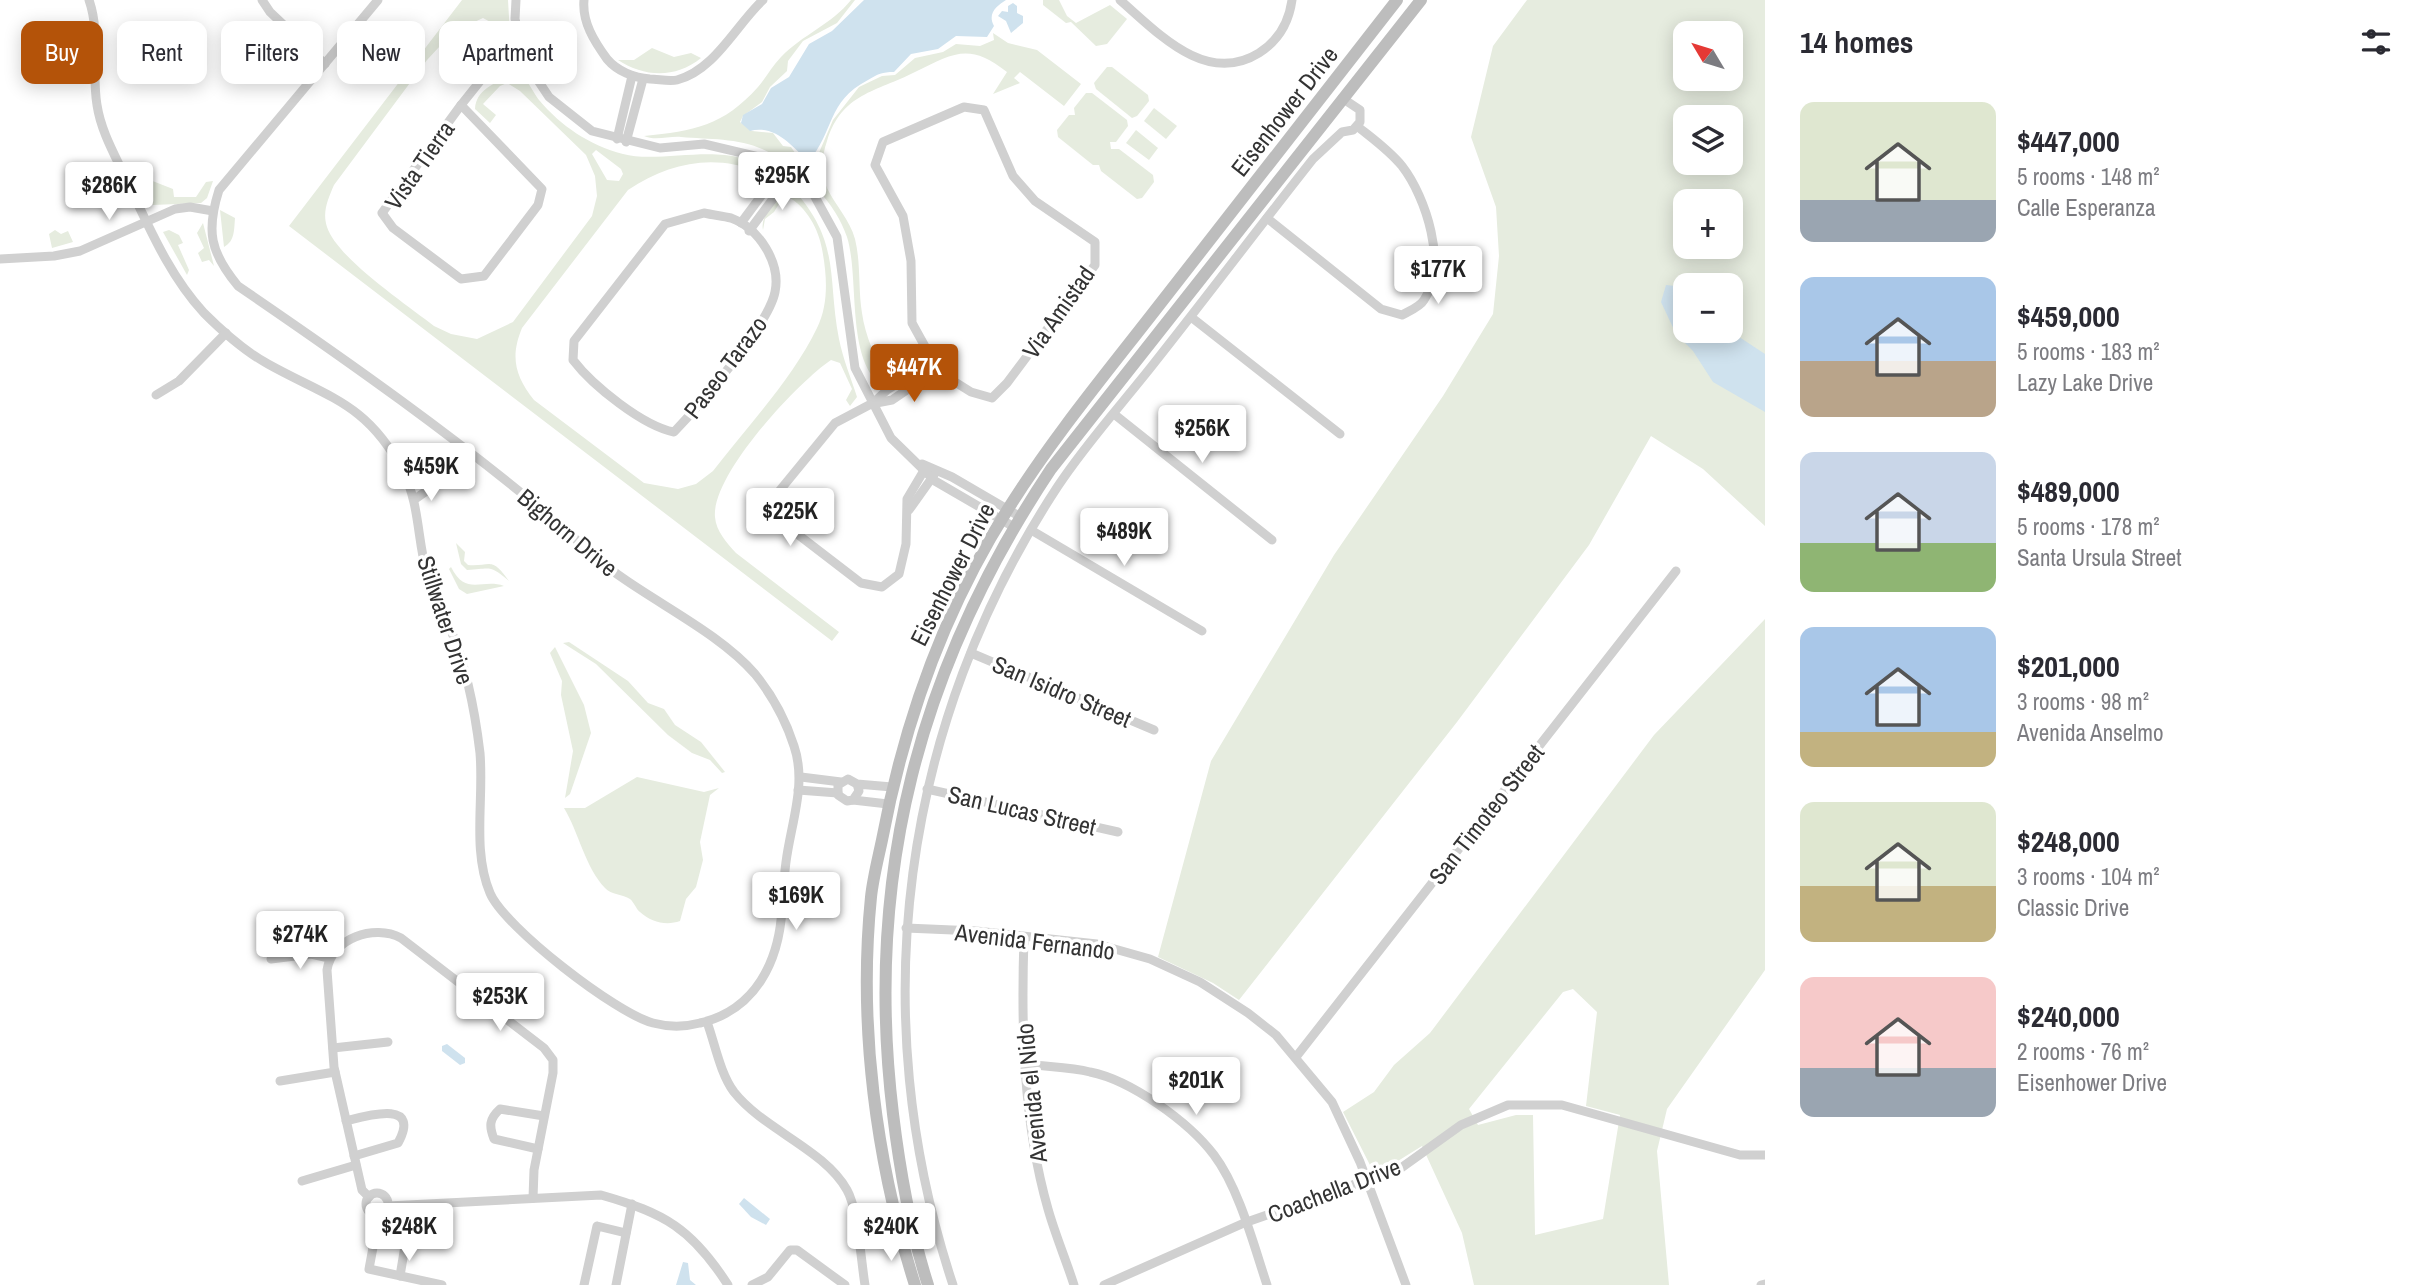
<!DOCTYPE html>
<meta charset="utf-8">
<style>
:root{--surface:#fff;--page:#f7f7f7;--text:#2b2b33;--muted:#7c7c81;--accent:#b45309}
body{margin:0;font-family:"Archivo Narrow",sans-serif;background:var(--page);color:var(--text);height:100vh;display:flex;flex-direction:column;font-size:26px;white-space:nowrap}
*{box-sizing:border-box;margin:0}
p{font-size:23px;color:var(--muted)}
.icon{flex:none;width:38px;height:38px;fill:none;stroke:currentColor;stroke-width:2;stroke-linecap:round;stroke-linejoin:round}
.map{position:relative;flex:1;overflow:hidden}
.sheet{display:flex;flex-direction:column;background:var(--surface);width:665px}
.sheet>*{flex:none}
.top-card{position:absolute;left:21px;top:21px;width:665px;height:63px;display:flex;gap:14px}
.needle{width:46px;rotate:308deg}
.controls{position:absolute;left:1673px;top:21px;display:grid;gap:14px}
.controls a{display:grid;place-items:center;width:70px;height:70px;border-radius:14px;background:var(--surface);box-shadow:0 4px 18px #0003;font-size:35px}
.price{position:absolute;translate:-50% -60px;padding:0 16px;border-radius:7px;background:#fff;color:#222;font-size:23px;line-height:46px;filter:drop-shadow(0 2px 4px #0008)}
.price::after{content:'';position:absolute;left:50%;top:42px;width:21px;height:16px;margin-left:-10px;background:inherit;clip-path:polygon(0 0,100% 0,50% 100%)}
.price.active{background:var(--accent);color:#fff}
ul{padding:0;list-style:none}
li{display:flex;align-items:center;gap:21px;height:175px;padding:0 35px}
li span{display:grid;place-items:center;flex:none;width:196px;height:140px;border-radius:14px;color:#555}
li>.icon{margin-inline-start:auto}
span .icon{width:84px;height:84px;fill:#fffc;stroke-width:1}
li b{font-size:30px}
h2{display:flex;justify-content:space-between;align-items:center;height:84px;padding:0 35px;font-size:30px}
.chip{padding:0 24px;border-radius:14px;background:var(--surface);box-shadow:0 4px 18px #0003;font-size:24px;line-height:63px}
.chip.active{background:var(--accent);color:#fff}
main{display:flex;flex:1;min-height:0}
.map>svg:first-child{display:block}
.green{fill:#e6ecdf;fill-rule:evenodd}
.water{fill:#cfe2ee}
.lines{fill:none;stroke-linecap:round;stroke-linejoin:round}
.street{stroke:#d0d0d0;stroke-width:9}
.secondary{stroke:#bdbdbd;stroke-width:12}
.labels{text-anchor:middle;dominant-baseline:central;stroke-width:7;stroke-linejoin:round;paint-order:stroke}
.street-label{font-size:24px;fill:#333;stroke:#fff}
</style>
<main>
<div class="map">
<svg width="1765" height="1285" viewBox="0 0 1765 1285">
<rect width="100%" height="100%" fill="#fff"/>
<g class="green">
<path d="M462,0H508L511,52L494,61L502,40L494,24L483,18L453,32L427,60L334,185C328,199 322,212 327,227C337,258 406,304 434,326L451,334L477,339L513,322L592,216L597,196L595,176L586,155L520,91L507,83L500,86L483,104L496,115L490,123L475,109C476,88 498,82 514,74C528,76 531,90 539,100C561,126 589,145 623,154C663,165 739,137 767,175L763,186V176L760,172C712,153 669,163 628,190L522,328C510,357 515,376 534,400L644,483L678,489L696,484L713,471C747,427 793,378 817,328C829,304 827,275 822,249C819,230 806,206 788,197L782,199L774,212L765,219L763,230C760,216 774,204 782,193L795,191C841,244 827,277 839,339C843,359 851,378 857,397L850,406L846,400L852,389L840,363L831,360C798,382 711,475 715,517C716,531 727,543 736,553L839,632L832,641L289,226ZM596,150L621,169L623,174L619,181L607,180L592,154Z"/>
<path d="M851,0H855L837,23L803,41L788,61L787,71L770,87L762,102L743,116L740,122L752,131L773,133L783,146L791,147L802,163L810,164L818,155L833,120L859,87L882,76L895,75L915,58L943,52L956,44L980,46L994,40L993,33L1008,43L1037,50L1081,84L1064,106L1020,72L1014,78L1020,83L993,94L1007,72C969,42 954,53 915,72C876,92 842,93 827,141C822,155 820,174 827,188C835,205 850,220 855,239C861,264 858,288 862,313C865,336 876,358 885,379L889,380L920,355L915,367L884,387C845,363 860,278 847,237C836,203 804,172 774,155C744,137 713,140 681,137C669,136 655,141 644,136C694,131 723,126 758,87C766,78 772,66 781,57C802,35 832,24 851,0Z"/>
<polygon points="1043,0 1059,0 1067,16 1076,23 1110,5 1127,19 1107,44 1096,46 1071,22 1066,23 1043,5"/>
<path d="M1527,0H1765V526L1703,469L1651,436L1589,545L1457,722L1239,1000L1213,983L1158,957L1211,761L1334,555L1443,396L1493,314L1499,256L1496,207L1471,137L1493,46ZM1685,33H1731V79H1685ZM1685,117H1731V163H1685ZM1685,201H1731V247H1685ZM1685,285H1731V331H1685Z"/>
<path d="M652,48L674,57L691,53L701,58C675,79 644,77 618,60H634Z"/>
<polygon points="1107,67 1112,67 1148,95 1149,101 1137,116 1132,118 1096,89 1094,83"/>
<polygon points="1086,93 1092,93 1127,120 1128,126 1116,142 1110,142 1111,149 1119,149 1153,175 1154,182 1142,198 1137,199 1101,171 1099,165 1093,165 1058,137 1057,130 1069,115 1075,115 1074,108"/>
<polygon points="1154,108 1177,126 1166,139 1144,121"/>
<polygon points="1136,130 1158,148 1149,160 1126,143"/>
<polygon points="149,166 153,173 150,180 173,189 174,197 196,197 206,182 213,181 207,198 201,203 153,205 135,170"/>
<path d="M220,210L235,218C234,230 235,241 224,247Z"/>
<polygon points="203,223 214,266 209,260 202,262 198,253 204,248 197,233"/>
<polygon points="55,230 61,234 68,231 73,242 52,248 49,234"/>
<polygon points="169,230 179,235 183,243 178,245 189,270 187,275 163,232"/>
<path d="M456,543L465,552L464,561L468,565C490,567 491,555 509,581C489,564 491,569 467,570L461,564Z"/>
<path d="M451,567C466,597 482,578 504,586L467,594L459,589L449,569Z"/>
<path d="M1765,619V970L1667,1109L1657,1151L1669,1285H1474L1462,1233L1422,1146L1385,1169H1372L1343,1112L1374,1092L1394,1065L1430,1033L1654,735ZM1573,989L1597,1012L1586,1106L1620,1115L1603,1219L1535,1235L1533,1115H1516L1478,1125L1469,1109L1563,992Z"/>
<polygon points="569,642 628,681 648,703 664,709 675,725 701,742 725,772 722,773 710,760 692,753 668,735 596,664 563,643"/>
<polygon points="555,647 584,705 591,733 570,794 565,798 573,751 561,695 562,681 550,653"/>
<path d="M637,777L704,792L719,788L710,795L700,842L703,860L696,887L686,899L680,921C666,926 651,922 640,912C636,909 634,902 630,899C623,894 611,895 605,888C585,867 579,833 564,808H585Z"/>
</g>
<g class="water">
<path d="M864,0H1006C997,6 987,13 994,26L987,37L956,36L938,49L911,54L894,72C882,72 878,74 868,80C826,102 835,131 808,162C793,146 774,124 750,131L741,123L743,115L762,104L771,88L789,77L809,44L832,31Z"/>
<polygon points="1013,3 1017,6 1017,13 1023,16 1023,23 1011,33 1006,21 998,16 1002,11 1008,12 1008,6"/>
<polygon points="1666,285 1685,287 1685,331 1730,331 1765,354 1765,412 1713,382 1693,351 1676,334 1661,302"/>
<polygon points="447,1044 465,1058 465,1063 460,1065 442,1051 442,1046"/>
<polygon points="744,1198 770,1219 766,1225 751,1217 739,1204"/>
<polygon points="683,1262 688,1263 690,1280 696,1285 676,1285"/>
</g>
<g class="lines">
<g class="street">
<path d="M89,0C101,34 91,70 97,105C101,132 116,157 127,181C149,227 169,275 204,313C223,332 244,351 268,364C329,398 367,403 403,471C420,505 417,539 427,574C433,592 443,610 450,628C467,668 475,711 480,753C484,800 472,850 490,893C504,927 617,1014 653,1023C668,1027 685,1027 700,1023C756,1010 779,961 782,909C783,893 784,877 786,862C791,823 807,784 794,746C786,721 772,695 755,674C715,628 641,597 594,556C582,546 571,534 559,524C457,438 348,361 238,286C210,252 206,231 219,190L378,0"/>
<polyline points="262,0 270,12 325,64"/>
<polyline points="516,0 515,19 525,61 549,97 592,131 660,148 704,144 768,159 814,195 837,237 855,368 891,438 935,481 1014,527"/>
<path d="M584,0C582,22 594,41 607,59C617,71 634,78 650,79C658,79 669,82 677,80C715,70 736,25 763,0"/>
<path d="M1120,0C1158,33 1206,86 1259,53C1278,41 1289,22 1292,0"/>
<polygon points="461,105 542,189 538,205 484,276 461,279 393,228 382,213"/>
<polyline points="461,105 485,75 525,61"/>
<polygon points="964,107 984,110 1013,176 1035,201 1095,242 1095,265 1007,383 992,398 971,392 947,377 933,361 912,323 911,261 903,216 875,165 883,142"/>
<polyline points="617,139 632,76"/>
<polyline points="626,142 643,79"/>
<path d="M704,213C713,215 722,216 731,218C759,228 781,263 775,292C769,324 699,406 674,432C643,426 593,386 573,360L574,341L665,224Z"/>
<path d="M1267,218L1381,309L1402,315C1409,311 1420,307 1424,300C1448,265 1426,197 1402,166C1389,150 1373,139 1357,126"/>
<polyline points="741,223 781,169"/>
<polyline points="749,231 790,176"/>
<polyline points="0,259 54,256 80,251 175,209 190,207 213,211"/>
<polyline points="1191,317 1340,434"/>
<polyline points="156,395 179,381 226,333"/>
<polyline points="873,403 887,390 933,361"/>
<polyline points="1114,414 1272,540"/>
<polyline points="922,464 952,477 1019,516"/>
<polyline points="926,467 907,499 906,544 899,574 882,587 861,583 779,520 772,509 776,495 835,423 871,404 892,400 939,368"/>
<polyline points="415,499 452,473 468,453"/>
<polyline points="909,510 934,475"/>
<polyline points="1031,530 1202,631"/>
<polyline points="971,653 1154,730"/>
<polyline points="801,777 841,782"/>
<polyline points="857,784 859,791 853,800 847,801 838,795 838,785 848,779 857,784 892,787"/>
<polyline points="927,789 1118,832"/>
<polyline points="798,790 838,793"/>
<polyline points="853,800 888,804"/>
<polyline points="906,928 976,931 1097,944 1150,959 1200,982 1248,1013 1276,1035 1332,1102 1360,1162 1406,1285"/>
<path d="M1024,937C1021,1027 1023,1122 1048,1209C1055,1234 1066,1260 1074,1285"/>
<polyline points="271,959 311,954 329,958"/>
<path d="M707,1022C715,1044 720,1073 734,1092C764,1130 824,1149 847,1190C858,1209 861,1261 865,1285"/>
<polyline points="333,1048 388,1042"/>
<polyline points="1296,1057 1676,571"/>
<path d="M1026,1064C1047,1067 1070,1067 1090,1072C1131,1080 1189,1122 1214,1155C1239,1188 1254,1246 1267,1285"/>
<polyline points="280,1081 335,1072"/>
<path d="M346,1121C366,1116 422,1099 398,1143L354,1156"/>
<path d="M538,1149L494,1139C489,1126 489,1119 500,1109L544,1116"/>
<polyline points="302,1181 356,1165"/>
<circle cx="377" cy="1204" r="11"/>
<path d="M369,1197L362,1190L334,1067L327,970C332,938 374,924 401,938L544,1048L553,1060V1073L534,1170L533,1198"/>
<path d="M388,1206L601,1195C665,1213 692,1229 728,1285"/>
<polyline points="379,1215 369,1269 442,1285"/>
<polyline points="376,1228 407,1234 400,1276"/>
<polyline points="584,1285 597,1226 626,1233"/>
<polyline points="616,1285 632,1204"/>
<polyline points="752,1285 768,1277 790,1250 797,1250 845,1285"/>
<path d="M953,1285C863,1014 901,724 1058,486C1087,442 1123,403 1155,362C1208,295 1260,226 1313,159L1342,132L1353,130L1360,122V110L1342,98"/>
<polyline points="1104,1285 1244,1223 1401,1168 1461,1125 1508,1105 1562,1105 1740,1155 1765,1155"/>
<polyline points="1761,1285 1765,1284"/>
</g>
<g class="secondary">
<path d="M915,1285C876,1162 858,1026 871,897C873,878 878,859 882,840C904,723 944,610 1008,509C1053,437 1108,371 1160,304C1239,203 1318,102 1397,0"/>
<path d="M928,1285C910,1229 900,1172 893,1114C864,876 919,667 1051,469L1421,0"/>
</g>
</g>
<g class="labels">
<g class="street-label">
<text transform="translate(1284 111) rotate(-52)">Eisenhower Drive</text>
<text transform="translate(419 165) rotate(-55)">Vista Tierra</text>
<text transform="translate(1058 312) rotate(-55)">Via Amistad</text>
<text transform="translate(725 367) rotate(-53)">Paseo Tarazo</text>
<text transform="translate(568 532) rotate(40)">Bighorn Drive</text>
<text transform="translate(952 574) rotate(-63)">Eisenhower Drive</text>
<text transform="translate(446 620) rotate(72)">Stillwater Drive</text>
<text transform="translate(1062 691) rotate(23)">San Isidro Street</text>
<text transform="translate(1022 810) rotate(13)">San Lucas Street</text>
<text transform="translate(1486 814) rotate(-52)">San Timoteo Street</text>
<text transform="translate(1035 941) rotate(7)">Avenida Fernando</text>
<text transform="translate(1031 1093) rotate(-96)">Avenida el Nido</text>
<text transform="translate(1334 1190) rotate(-21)">Coachella Drive</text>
</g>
</g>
</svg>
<div class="controls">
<a><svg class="needle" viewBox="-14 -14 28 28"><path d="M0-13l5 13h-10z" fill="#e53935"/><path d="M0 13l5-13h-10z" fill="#7c7c81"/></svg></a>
<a><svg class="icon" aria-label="layers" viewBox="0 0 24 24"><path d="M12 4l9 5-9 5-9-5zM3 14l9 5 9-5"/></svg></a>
<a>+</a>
<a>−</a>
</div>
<b class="price" style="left:782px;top:212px">$295K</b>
<b class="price" style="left:109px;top:222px">$286K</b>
<b class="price" style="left:1438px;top:306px">$177K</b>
<b class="price active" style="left:914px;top:404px">$447K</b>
<b class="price" style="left:1202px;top:465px">$256K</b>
<b class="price" style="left:431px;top:503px">$459K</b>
<b class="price" style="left:790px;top:548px">$225K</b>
<b class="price" style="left:1124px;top:568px">$489K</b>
<b class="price" style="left:796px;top:932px">$169K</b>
<b class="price" style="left:300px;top:971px">$274K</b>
<b class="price" style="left:500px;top:1033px">$253K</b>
<b class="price" style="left:1196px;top:1117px">$201K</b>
<b class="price" style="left:409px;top:1263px">$248K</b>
<b class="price" style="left:891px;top:1263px">$240K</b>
<div class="top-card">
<a class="chip active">Buy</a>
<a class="chip">Rent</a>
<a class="chip">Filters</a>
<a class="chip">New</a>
<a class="chip">Apartment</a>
</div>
</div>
<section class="sheet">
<h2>14 homes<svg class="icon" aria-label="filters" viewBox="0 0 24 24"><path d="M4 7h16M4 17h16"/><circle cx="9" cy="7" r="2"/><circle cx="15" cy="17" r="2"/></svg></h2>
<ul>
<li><span style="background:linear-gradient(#dfe7d0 70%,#9aa5b1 0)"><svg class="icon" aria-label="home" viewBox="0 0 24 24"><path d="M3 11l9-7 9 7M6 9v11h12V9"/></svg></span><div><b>$447,000</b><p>5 rooms · 148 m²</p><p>Calle Esperanza</p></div></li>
<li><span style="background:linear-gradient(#a9c7e8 60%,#b9a48a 0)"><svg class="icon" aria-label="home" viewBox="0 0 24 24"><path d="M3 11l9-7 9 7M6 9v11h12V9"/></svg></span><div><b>$459,000</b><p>5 rooms · 183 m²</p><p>Lazy Lake Drive</p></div></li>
<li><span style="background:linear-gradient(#c9d6e8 65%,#8fb573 0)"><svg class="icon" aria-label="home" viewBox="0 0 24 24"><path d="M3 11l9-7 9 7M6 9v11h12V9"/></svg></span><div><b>$489,000</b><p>5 rooms · 178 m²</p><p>Santa Ursula Street</p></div></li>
<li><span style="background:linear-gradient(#a9c7e8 75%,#c2b280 0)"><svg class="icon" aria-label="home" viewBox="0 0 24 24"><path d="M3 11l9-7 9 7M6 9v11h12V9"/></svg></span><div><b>$201,000</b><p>3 rooms · 98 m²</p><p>Avenida Anselmo</p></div></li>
<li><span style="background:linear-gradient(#dfe7d0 60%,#c2b280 0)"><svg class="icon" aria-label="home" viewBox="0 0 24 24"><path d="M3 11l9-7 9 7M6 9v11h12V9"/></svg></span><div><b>$248,000</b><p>3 rooms · 104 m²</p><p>Classic Drive</p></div></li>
<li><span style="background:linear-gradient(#f6c9c9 65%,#9aa5b1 0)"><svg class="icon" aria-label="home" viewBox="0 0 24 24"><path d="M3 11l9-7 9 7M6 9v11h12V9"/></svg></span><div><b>$240,000</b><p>2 rooms · 76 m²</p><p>Eisenhower Drive</p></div></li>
</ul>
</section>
</main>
